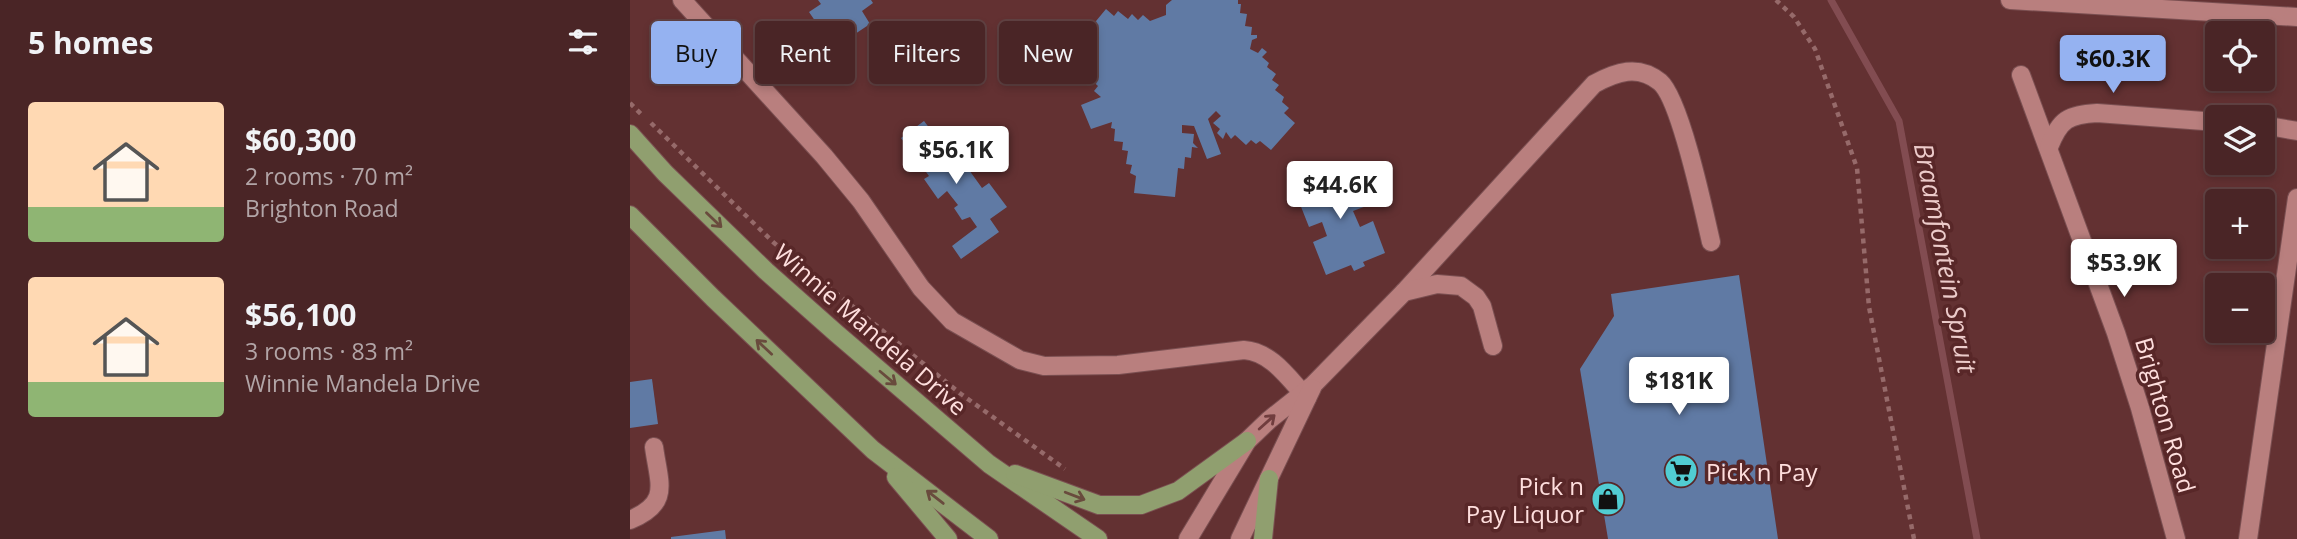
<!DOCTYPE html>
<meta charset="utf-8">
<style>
:root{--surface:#4a2526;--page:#543132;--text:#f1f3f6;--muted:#b2a5a7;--line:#614243;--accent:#95b2f1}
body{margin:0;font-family:"Open Sans",sans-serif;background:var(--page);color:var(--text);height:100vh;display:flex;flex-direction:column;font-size:26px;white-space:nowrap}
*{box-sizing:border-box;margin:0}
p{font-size:23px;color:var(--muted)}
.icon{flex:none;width:38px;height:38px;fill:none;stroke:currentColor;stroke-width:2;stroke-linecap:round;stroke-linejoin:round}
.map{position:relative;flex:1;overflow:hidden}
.sheet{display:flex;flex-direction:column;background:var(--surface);width:630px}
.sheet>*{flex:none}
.banner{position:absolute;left:21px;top:21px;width:665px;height:63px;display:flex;gap:14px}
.tools{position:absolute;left:1575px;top:21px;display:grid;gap:14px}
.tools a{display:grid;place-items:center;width:70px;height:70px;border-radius:7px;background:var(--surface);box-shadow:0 4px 10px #0003,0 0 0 2px var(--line);font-size:35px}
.price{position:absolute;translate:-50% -60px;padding:0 16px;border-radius:7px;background:#fff;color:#222;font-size:23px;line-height:46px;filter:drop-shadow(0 2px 4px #0008)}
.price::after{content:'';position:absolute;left:50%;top:42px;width:21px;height:16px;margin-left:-10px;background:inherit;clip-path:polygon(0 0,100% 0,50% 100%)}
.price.on{background:var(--accent);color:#111}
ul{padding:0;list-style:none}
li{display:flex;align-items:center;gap:21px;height:175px;padding:0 28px}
li span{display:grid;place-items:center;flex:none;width:196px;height:140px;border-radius:7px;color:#555}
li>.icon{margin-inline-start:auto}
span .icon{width:84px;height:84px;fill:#fffc;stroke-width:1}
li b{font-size:30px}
h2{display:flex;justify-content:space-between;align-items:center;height:84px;padding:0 28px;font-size:30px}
.pill{padding:0 24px;border-radius:7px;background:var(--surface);box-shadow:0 4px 10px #0003,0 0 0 2px var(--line);font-size:24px;line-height:63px}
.pill.on{background:var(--accent);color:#111}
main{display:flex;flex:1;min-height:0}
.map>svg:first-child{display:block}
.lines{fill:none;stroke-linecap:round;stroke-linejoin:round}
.stream{stroke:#824c51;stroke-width:7}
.building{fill:#607aa4}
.minor-casing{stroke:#7a4f51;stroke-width:20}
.major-casing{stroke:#7a4f51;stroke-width:20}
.path{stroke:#966a6a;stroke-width:4.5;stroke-dasharray:5 5;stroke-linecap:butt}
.minor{stroke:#b97f7e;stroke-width:18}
.major{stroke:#909f6f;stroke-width:18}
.oneway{stroke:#694b3d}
.oneway2{stroke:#703d3e}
.labels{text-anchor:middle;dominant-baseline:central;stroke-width:7;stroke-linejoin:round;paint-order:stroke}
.street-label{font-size:24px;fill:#fededd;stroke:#582728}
.poi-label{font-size:24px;fill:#fededd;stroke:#582728;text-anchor:start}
.water-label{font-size:26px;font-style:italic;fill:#eccbca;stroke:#582728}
</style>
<main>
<section class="sheet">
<h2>5 homes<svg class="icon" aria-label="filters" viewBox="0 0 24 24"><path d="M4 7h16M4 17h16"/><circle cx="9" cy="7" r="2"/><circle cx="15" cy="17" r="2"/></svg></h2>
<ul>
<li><span style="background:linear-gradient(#ffd9b3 75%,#8fb573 0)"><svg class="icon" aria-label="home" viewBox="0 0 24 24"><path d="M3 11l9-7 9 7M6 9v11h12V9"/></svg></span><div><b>$60,300</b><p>2 rooms · 70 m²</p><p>Brighton Road</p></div></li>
<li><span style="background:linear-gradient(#ffd9b3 75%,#8fb573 0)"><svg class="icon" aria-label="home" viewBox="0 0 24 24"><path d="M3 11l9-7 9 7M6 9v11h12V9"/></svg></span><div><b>$56,100</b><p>3 rooms · 83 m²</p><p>Winnie Mandela Drive</p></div></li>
</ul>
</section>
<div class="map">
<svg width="1667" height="539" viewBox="0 0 1667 539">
<rect width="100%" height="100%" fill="#633132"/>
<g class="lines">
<polyline class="stream" points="1201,0 1269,121 1347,539"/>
</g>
<g class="building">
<polygon points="188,0 241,0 243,3 232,11 240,24 216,40 206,25 194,34 179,12 191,4"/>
<polygon points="542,0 608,0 608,4 611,4 610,13 617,14 615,26 622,27 621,35 627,35 627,38 622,40 620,49 628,53 632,48 637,52 632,57 639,63 637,67 646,74 642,80 649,85 645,90 654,97 652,102 659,108 654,113 665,123 641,150 630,141 626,144 621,140 616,145 605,135 601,139 596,132 593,139 587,133 590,129 583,123 591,116 586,111 578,119 591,154 577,159 564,126 552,125 552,133 564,134 563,143 568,148 562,147 561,158 555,157 554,169 548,168 545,197 504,193 506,176 500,173 502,165 496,164 498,151 492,150 493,142 484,141 485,129 481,128 482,122 461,129 451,105 471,97 464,91 468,86 458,77 461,74 453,68 458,62 448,54 452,48 447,44 476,9 484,16 488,11 498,19 502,14 508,20 513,15 520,21 536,15 536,5"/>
<polygon points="294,121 313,146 319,142 352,188 359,183 377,207 360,219 369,232 331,259 322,246 347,227 340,217 332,220 324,208 328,205 317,191 308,199 294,179 299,176 271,138"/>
<polygon points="701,168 705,178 725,170 739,205 723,211 730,227 743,221 755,253 733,262 735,266 724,271 721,265 696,275 683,242 697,236 692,222 679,227 666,194 686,186 681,176"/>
<polygon points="1109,275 1148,539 978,539 950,369 984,316 981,294"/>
<polygon points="22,379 28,424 0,428 0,382"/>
<polygon points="95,530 96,539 41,539 41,537"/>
</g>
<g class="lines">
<defs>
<g id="minor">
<path d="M52,0L194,156L231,201L291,288L322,321L390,360L414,366L488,365L614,350C642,352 659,379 677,398"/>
<polyline points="1380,0 1667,17"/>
<polyline points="1391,75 1486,333 1510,408 1546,539"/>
<polyline points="1633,125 1667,131"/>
<path d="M1419,147C1430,119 1438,115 1467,113L1587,122"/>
<path d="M774,292L964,84C986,72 1008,64 1030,82C1050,99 1074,211 1081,242"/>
<path d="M0,520C41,503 29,484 24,447"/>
<polyline points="558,539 617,441 639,420 683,385 774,292 807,284 831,286 846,297 852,306 863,346"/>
<polyline points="610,539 682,388"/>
<polyline points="1618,539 1667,198"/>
</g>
<g id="major">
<polyline points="0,134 35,173 136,271 206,333 359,464 468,539"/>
<polyline points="0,215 83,298 243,450 359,539"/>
<polyline points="385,474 469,505 511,505 548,491 617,441"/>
<polyline points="266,477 318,539"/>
<polyline points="633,539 639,479"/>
</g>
</defs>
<use href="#minor" class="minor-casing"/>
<use href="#major" class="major-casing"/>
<g class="path">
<polyline points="1146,0 1164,17 1185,49 1227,168 1239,307 1284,539"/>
<polyline points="0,103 14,117"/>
<polyline points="21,123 143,242 331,394 435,469"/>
</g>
<use href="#minor" class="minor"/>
<use href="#major" class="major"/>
</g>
<defs><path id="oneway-shaft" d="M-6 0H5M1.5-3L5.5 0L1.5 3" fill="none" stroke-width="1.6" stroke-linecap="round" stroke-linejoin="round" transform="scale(1.75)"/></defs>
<g class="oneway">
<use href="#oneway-shaft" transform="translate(84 220) rotate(44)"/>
<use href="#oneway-shaft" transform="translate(134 347) rotate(-137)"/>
<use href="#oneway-shaft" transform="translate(258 378) rotate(40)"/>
<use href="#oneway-shaft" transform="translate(445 496) rotate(21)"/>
<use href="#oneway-shaft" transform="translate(305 497) rotate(-142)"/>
</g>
<use class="oneway2" href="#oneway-shaft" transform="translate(637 422) rotate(-42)"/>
<defs>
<symbol id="supermarket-disc" viewBox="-11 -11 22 22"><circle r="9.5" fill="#51ccd2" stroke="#582728"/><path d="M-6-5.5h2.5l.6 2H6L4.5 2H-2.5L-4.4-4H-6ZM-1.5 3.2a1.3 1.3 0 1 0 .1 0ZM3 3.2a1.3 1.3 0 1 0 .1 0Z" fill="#111"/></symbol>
<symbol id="shop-disc" viewBox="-11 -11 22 22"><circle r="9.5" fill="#51ccd2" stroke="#582728"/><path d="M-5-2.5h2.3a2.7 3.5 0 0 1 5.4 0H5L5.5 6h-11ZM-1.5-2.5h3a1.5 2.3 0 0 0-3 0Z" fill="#111"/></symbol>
</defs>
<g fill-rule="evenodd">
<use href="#supermarket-disc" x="1032" y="452" width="38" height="38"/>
<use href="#shop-disc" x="959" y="480" width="38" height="38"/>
</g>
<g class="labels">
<g class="street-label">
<text transform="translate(241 329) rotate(41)">Winnie Mandela Drive</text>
<text transform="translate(1536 415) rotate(74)">Brighton Road</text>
</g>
<g class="poi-label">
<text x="1076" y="471">Pick n Pay</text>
<text x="954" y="485" text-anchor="end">Pick n<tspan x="954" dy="28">Pay Liquor</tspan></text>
</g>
<g class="water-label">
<text transform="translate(1316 258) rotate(79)">Braamfontein Spruit</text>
</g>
</g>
</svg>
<div class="tools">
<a><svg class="icon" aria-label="locate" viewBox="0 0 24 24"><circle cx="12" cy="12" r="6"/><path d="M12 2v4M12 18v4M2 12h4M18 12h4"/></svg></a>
<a><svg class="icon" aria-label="layers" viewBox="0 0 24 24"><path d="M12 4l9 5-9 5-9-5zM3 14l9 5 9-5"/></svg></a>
<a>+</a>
<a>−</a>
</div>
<b class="price on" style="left:1483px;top:95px">$60.3K</b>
<b class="price" style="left:326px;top:186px">$56.1K</b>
<b class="price" style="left:710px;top:221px">$44.6K</b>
<b class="price" style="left:1494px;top:299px">$53.9K</b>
<b class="price" style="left:1049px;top:417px">$181K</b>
<div class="banner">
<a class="pill on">Buy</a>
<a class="pill">Rent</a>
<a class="pill">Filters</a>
<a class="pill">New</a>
</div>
</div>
</main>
